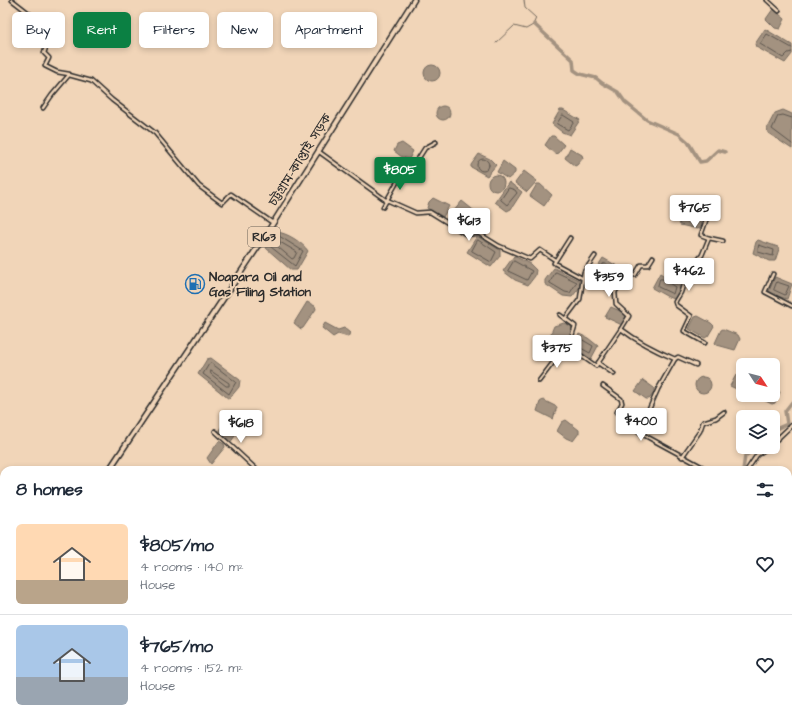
<!DOCTYPE html>
<meta charset="utf-8">
<style>
:root{--surface:#fff;--page:#f2f2f3;--text:#1f2937;--muted:#747a83;--line:#e0e1e3;--accent:#0b8043}
body{margin:0;font-family:"Architects Daughter","Noto Sans Bengali",sans-serif;background:var(--page);color:var(--text);height:100vh;display:flex;flex-direction:column;font-size:15px;white-space:nowrap}
*{box-sizing:border-box;margin:0}
p{font-size:13px;color:var(--muted)}
.icon{flex:none;width:22px;height:22px;fill:none;stroke:currentColor;stroke-width:2;stroke-linecap:round;stroke-linejoin:round}
.map{position:relative;flex:1;overflow:hidden}
.sheet{position:absolute;left:0px;top:466px;width:792px;height:256px;display:flex;flex-direction:column;background:var(--surface);border-radius:12px 12px 0 0;box-shadow:0 2px 6px #0003}
.sheet>*{flex:none}
.banner{position:absolute;left:12px;top:12px;width:400px;height:36px;display:flex;gap:8px}
.needle{width:26px;rotate:126deg}
.buttons{position:absolute;left:736px;top:358px;display:grid;gap:8px}
.buttons a{display:grid;place-items:center;width:44px;height:44px;border-radius:6px;background:var(--surface);box-shadow:0 2px 6px #0003;font-size:20px}
.price{position:absolute;translate:-50% -34px;padding:0 9px;border-radius:4px;background:#fff;color:#222;font-size:13px;line-height:26px;filter:drop-shadow(0 1px 2px #0008)}
.price::after{content:'';position:absolute;left:50%;top:24px;width:12px;height:9px;margin-left:-6px;background:inherit;clip-path:polygon(0 0,100% 0,50% 100%)}
.price.current{background:var(--accent);color:#fff}
ul{padding:0;list-style:none}
li{display:flex;align-items:center;gap:12px;height:100px;padding:0 16px}
li+li{border-top:1px solid var(--line)}
li span{display:grid;place-items:center;flex:none;width:112px;height:80px;border-radius:6px;color:#555}
li>.icon{margin-inline-start:auto}
span .icon{width:48px;height:48px;fill:#fffc;stroke-width:1}
li b{font-size:17px}
h2{display:flex;justify-content:space-between;align-items:center;height:48px;padding:0 16px;font-size:17px}
.pill{padding:0 14px;border-radius:6px;background:var(--surface);box-shadow:0 2px 6px #0003;font-size:14px;line-height:36px}
.pill.current{background:var(--accent);color:#fff}
.map>svg:first-child{display:block}
.water{fill:#a39280;stroke:#73695e}
.lines{fill:none;stroke-linecap:round;stroke-linejoin:round}
.shore{stroke:#5b544d;stroke-width:1}
.stream{stroke:#73695e;stroke-width:1}
.canal{stroke:#a39280;stroke-width:3.5}
.street-casing{stroke:#2b2b2b;stroke-width:5.5}
.primary-casing{stroke:#2b2b2b;stroke-width:7}
.street{stroke:#f1d5b8;stroke-width:2.5}
.primary{stroke:#f1d5b8;stroke-width:4}
.labels{text-anchor:middle;dominant-baseline:central;stroke-width:4;stroke-linejoin:round;paint-order:stroke}
.shield{fill:#f1d5b8;stroke:#665e55;stroke-width:1}
.shield-label{font-size:12px;font-weight:bold;fill:#2b2b2b}
.street-label{font-size:13px;fill:#2b2b2b;stroke:#f1d5b8}
.poi-label{font-size:13px;font-weight:bold;fill:#2b2b2b;stroke:#f1d5b8;text-anchor:start}
</style>
<div class="map">
<svg width="792" height="722" viewBox="0 0 792 722">
<rect width="100%" height="100%" fill="#f1d5b8"/>
<filter id="ink" filterUnits="userSpaceOnUse"><feTurbulence type="fractalNoise" baseFrequency=".025" numOctaves="2"/><feDisplacementMap in="SourceGraphic" scale="8" xChannelSelector="R" yChannelSelector="G"/><feConvolveMatrix kernelMatrix="1 2 1 2 8 2 1 2 1" color-interpolation-filters="sRGB"/></filter>
<g filter="url(#ink)">
<g class="water">
<polygon points="773,9 785,19 780,29 775,28 766,19"/>
<polygon points="765,29 792,45 792,54 785,63 756,47 755,44"/>
<circle cx="432" cy="73" r="8"/>
<circle cx="443" cy="113" r="7"/>
<polygon points="560,110 563,110 580,120 570,135 562,132 552,124"/>
<polygon points="783,110 792,114 792,149 768,133 767,128 775,113"/>
<polygon points="551,136 554,136 564,145 558,153 555,154 545,145"/>
<polygon points="402,143 413,151 409,159 402,157 394,151 397,145"/>
<polygon points="570,148 582,155 583,158 577,165 575,166 565,158"/>
<polygon points="479,154 490,159 496,165 487,176 471,167 471,165"/>
<polygon points="384,159 399,170 392,180 377,170 377,166"/>
<polygon points="503,161 515,170 515,173 508,179 497,172"/>
<polygon points="524,171 537,181 527,192 515,183"/>
<circle cx="496" cy="183" r="8"/>
<polygon points="509,182 522,192 511,209 507,211 495,202"/>
<polygon points="537,184 540,184 552,195 544,206 530,196"/>
<polygon points="433,198 449,206 443,217 427,208 429,202"/>
<polygon points="462,201 477,213 477,217 470,224 465,222 453,212"/>
<polygon points="684,210 703,216 701,227 698,229 680,225 679,222 682,212"/>
<path d="M276,232C286,232 303,243 308,251L297,270H291L266,248Z"/>
<polygon points="477,236 500,250 500,256 491,267 467,252"/>
<polygon points="758,240 778,247 779,249 775,261 769,261 753,253 756,242"/>
<polygon points="514,256 530,264 536,270 535,276 528,285 515,280 503,271"/>
<polygon points="603,258 617,266 624,273 615,285 594,272"/>
<polygon points="554,268 580,281 580,287 572,297 563,296 545,284 545,280"/>
<polygon points="660,273 681,287 675,299 668,297 652,288"/>
<polygon points="775,277 792,284 787,299 774,295 769,291"/>
<polygon points="307,302 315,306 316,309 303,328 301,329 294,323"/>
<polygon points="611,307 627,314 628,316 622,325 605,317"/>
<polygon points="698,316 711,323 714,326 708,336 705,338 689,329 695,317"/>
<polygon points="325,323 338,330 344,328 350,333 348,337 338,334 333,337 322,328"/>
<polygon points="564,323 571,326 572,329 568,342 564,344 554,338 551,333 554,326"/>
<polygon points="723,329 738,335 740,339 735,350 717,345 715,343 721,330"/>
<polygon points="579,334 588,338 598,346 591,359 572,347 573,341"/>
<polygon points="211,358 240,380 239,387 229,399 198,374 207,359"/>
<polygon points="736,375 743,377 743,392 730,386"/>
<circle cx="703" cy="385" r="8"/>
<polygon points="643,380 654,388 654,393 649,399 646,399 635,391"/>
<polygon points="773,387 780,392 775,403 772,404 754,396 773,395"/>
<polygon points="543,400 557,407 553,419 537,411 540,402"/>
<polygon points="566,420 579,430 579,433 573,441 566,438 557,431 562,422"/>
<polygon points="224,424 237,433 230,443 218,431"/>
<polygon points="219,441 224,444 225,447 211,464 207,458"/>
</g>
<g class="lines">
<g class="shore">
<polyline points="792,48 767,34 760,44 783,58 788,53 792,52"/>
<polygon points="563,115 574,122 568,130 557,124"/>
<polyline points="792,118 783,115 778,116 772,129 792,144"/>
<circle cx="483" cy="165" r="6"/>
<polygon points="509,188 515,190 517,193 507,205 501,200"/>
<polygon points="279,236 303,251 295,266 271,247 275,239"/>
<polygon points="478,240 496,252 491,262 472,251"/>
<polygon points="280,242 297,252 294,258 292,259 278,247"/>
<polygon points="759,245 774,250 773,256 758,252"/>
<polygon points="514,261 532,271 527,280 508,271"/>
<polygon points="606,264 619,273 614,280 600,272 603,264"/>
<polygon points="556,272 577,282 570,293 565,292 550,283"/>
<polygon points="660,279 663,279 675,287 673,294 658,287"/>
<polygon points="777,282 789,286 785,295 774,290"/>
<polygon points="581,339 593,346 590,353 577,346 579,340"/>
<polygon points="211,363 236,382 229,394 203,374 209,364"/>
<polygon points="211,371 229,383 229,386 226,386 211,374"/>
</g>
<polyline class="stream" points="496,43 514,26 526,29 533,25 536,18 525,8 524,0"/>
<g class="canal">
<polyline points="534,24 573,60 574,70 580,74 596,78 602,83 618,92 625,102 647,120 679,134 688,142 700,162 706,161 718,150 725,152"/>
<polyline points="773,432 778,428 787,424 785,411 792,402"/>
<polyline points="743,470 745,456 759,447"/>
<polyline points="788,583 792,586"/>
<polyline points="631,722 632,718"/>
</g>
<defs>
<g id="street">
<polyline points="12,0 30,14 35,26 50,36 44,53 49,58 45,66 57,72 69,74"/>
<polyline points="767,0 779,11"/>
<polyline points="43,108 52,95 69,75 91,81 112,100 155,133 199,186 222,203 231,194 273,223"/>
<polyline points="318,151 387,201"/>
<polyline points="387,200 416,213 430,212 467,235 478,233 499,246 530,259 540,250 555,260"/>
<polyline points="383,207 405,168 411,170 425,148 436,142"/>
<polyline points="570,238 554,263 582,278"/>
<polyline points="709,238 701,235 710,209"/>
<polyline points="773,274 765,292 792,306"/>
<polyline points="615,292 626,276 635,275 641,265 648,265 653,257"/>
<polyline points="560,315 575,326 569,345 570,348 596,366 621,329 629,316 616,304 615,292 584,274"/>
<polyline points="565,319 580,299 584,272 595,256"/>
<path d="M621,329C638,342 656,351 675,359L678,357L696,365"/>
<polyline points="705,343 684,331 691,316 676,305 675,302 681,292 686,275 702,255 709,238 723,241"/>
<polyline points="598,363 614,374"/>
<polyline points="539,381 565,347 569,346"/>
<polyline points="603,386 621,399 622,403 617,412 642,434 708,470"/>
<polyline points="215,431 257,470"/>
<polyline points="639,432 658,389 675,359"/>
<polyline points="773,443 792,425"/>
<polyline points="682,457 700,431 703,422 716,418 724,412"/>
<polyline points="747,470 757,455 769,447"/>
<polyline points="788,588 792,592"/>
<polyline points="0,607 4,603"/>
<polyline points="360,718 361,718"/>
<polyline points="381,718 388,722"/>
<polyline points="636,722 636,718"/>
</g>
<g id="primary">
<polyline points="109,470 263,239 414,0"/>
<polyline points="72,718 72,722"/>
</g>
</defs>
<use href="#street" class="street-casing"/>
<use href="#primary" class="primary-casing"/>
<use href="#street" class="street"/>
<use href="#primary" class="primary"/>
</g>
</g>
<defs>
<symbol id="fuel-ring" viewBox="-11 -11 22 22"><circle r="9.5" fill="#f1d5b8" stroke="#1f6fb2" stroke-width="1.5"/><path d="M-5.5-6h7V0h2V4h1.3V-2.5L3-4.5l.8-.8L6-3V5H2.5V1h-1V6h-7ZM-4.2-4.7v3.2H.2V-4.7Z" fill="#1f6fb2"/></symbol>
</defs>
<g fill-rule="evenodd">
<use href="#fuel-ring" x="184" y="273" width="22" height="22"/>
</g>
<g class="labels">
<rect class="shield" x="248" y="227" width="32" height="20" rx="3"/>
<g class="shield-label">
<text x="264" y="237">R163</text>
</g>
<g class="street-label">
<text transform="translate(300 160) rotate(-58)">চট্টগ্রাম-কাপ্তাই সড়ক</text>
</g>
<g class="poi-label">
<text x="209" y="277">Noapara Oil and<tspan x="209" dy="15">Gas Filing Station</tspan></text>
</g>
</g>
</svg>
<div class="buttons">
<a><svg class="needle" viewBox="-14 -14 28 28"><path d="M0-13l5 13h-10z" fill="#e53935"/><path d="M0 13l5-13h-10z" fill="#747a83"/></svg></a>
<a><svg class="icon" aria-label="layers" viewBox="0 0 24 24"><path d="M12 4l9 5-9 5-9-5zM3 14l9 5 9-5"/></svg></a>
</div>
<b class="price current" style="left:400px;top:191px">$805</b>
<b class="price" style="left:695px;top:229px">$765</b>
<b class="price" style="left:469px;top:242px">$613</b>
<b class="price" style="left:689px;top:292px">$462</b>
<b class="price" style="left:609px;top:298px">$359</b>
<b class="price" style="left:557px;top:369px">$375</b>
<b class="price" style="left:641px;top:442px">$400</b>
<b class="price" style="left:241px;top:444px">$618</b>
<div class="banner">
<a class="pill">Buy</a>
<a class="pill current">Rent</a>
<a class="pill">Filters</a>
<a class="pill">New</a>
<a class="pill">Apartment</a>
</div>
<section class="sheet">
<h2>8 homes<svg class="icon" aria-label="filters" viewBox="0 0 24 24"><path d="M4 7h16M4 17h16"/><circle cx="9" cy="7" r="2"/><circle cx="15" cy="17" r="2"/></svg></h2>
<ul>
<li><span style="background:linear-gradient(#ffd9b3 70%,#b9a48a 0)"><svg class="icon" aria-label="home" viewBox="0 0 24 24"><path d="M3 11l9-7 9 7M6 9v11h12V9"/></svg></span><div><b>$805/mo</b><p>4 rooms · 140 m²</p><p>House</p></div><svg class="icon" aria-label="heart" viewBox="0 0 24 24"><path d="M12 20l-8-8c-3-5 5-10 8-4 3-6 11-1 8 4z"/></svg></li>
<li><span style="background:linear-gradient(#a9c7e8 65%,#9aa5b1 0)"><svg class="icon" aria-label="home" viewBox="0 0 24 24"><path d="M3 11l9-7 9 7M6 9v11h12V9"/></svg></span><div><b>$765/mo</b><p>4 rooms · 152 m²</p><p>House</p></div><svg class="icon" aria-label="heart" viewBox="0 0 24 24"><path d="M12 20l-8-8c-3-5 5-10 8-4 3-6 11-1 8 4z"/></svg></li>
</ul>
</section>
</div>
